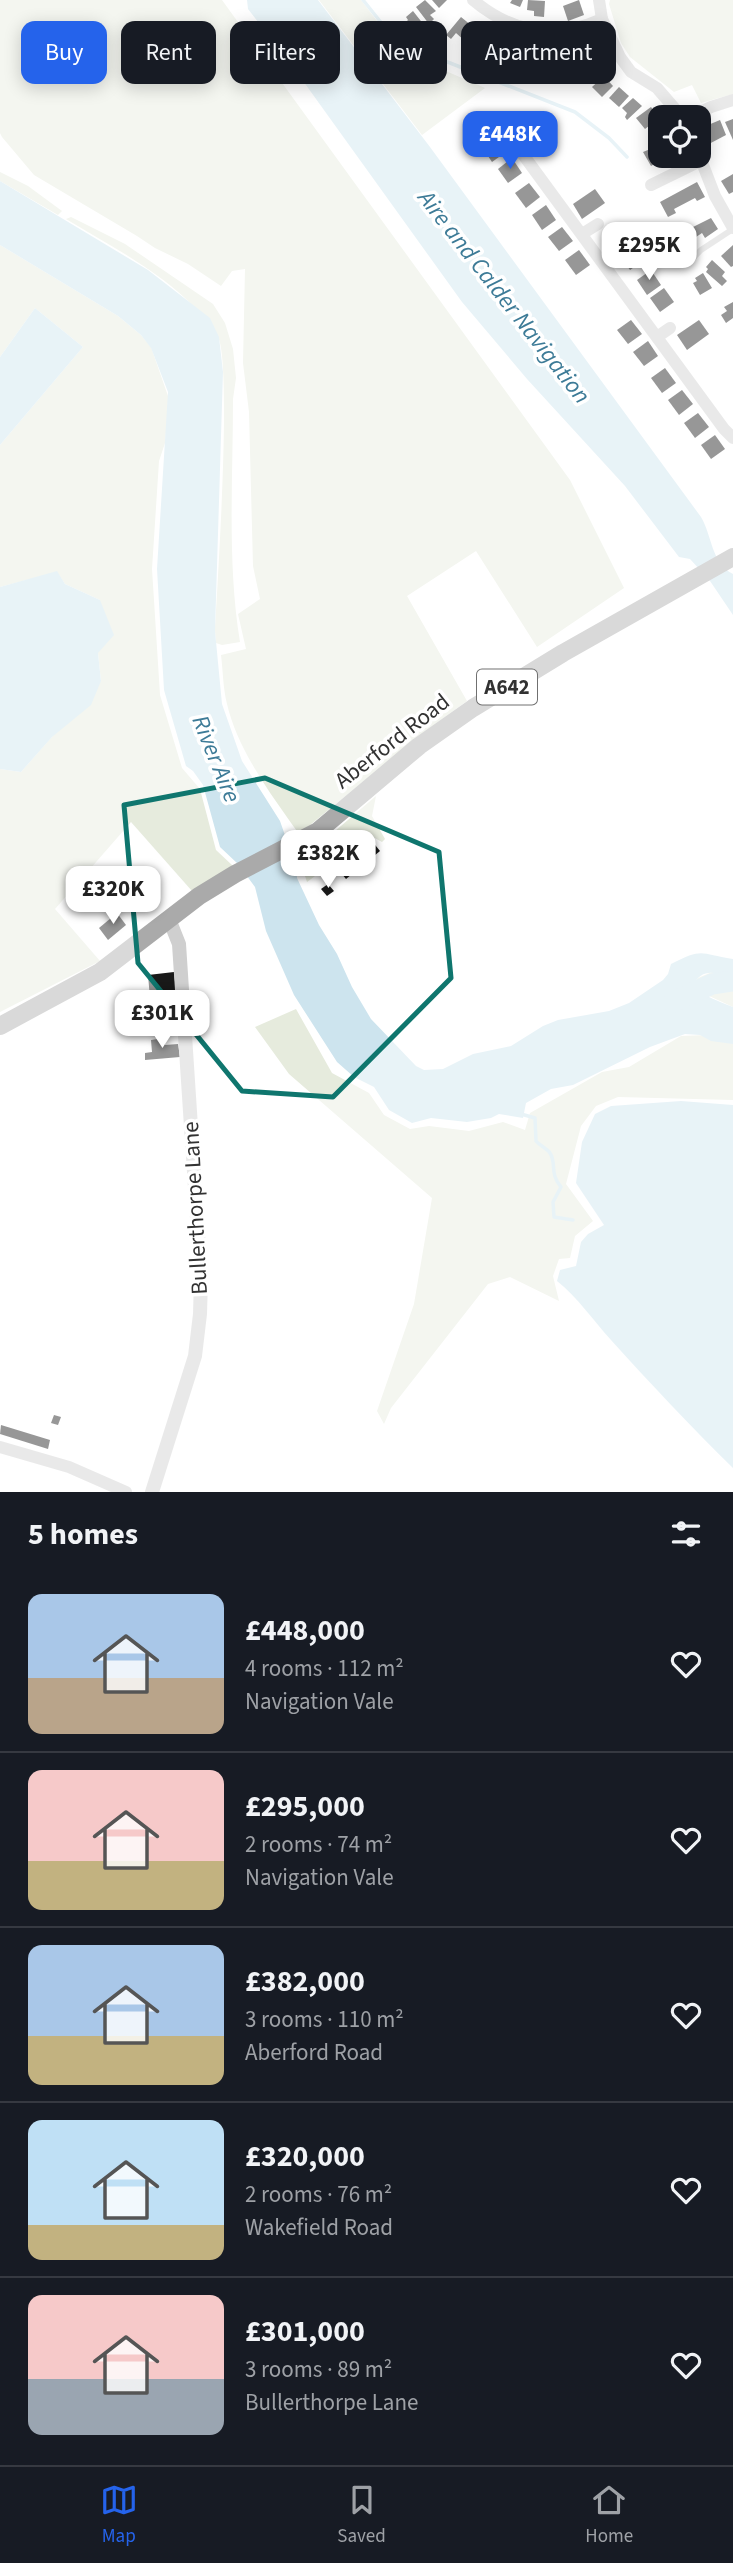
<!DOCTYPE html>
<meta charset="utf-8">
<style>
:root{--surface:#171b24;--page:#20242c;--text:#f1f3f6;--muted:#9ea1a6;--line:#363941;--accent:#2563eb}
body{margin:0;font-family:"Source Sans 3",sans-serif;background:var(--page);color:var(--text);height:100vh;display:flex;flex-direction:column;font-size:26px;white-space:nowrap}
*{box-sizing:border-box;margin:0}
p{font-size:23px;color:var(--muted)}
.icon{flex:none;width:38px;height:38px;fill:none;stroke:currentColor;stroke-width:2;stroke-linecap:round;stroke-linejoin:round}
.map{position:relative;height:1492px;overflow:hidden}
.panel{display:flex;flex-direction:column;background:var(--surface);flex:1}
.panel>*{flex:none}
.hud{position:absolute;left:21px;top:21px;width:691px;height:63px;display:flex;gap:14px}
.buttons{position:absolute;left:648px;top:105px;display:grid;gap:14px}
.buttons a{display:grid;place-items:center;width:63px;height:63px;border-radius:14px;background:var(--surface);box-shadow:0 4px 18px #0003;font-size:35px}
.price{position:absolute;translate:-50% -60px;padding:0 16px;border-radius:14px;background:#fff;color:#222;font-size:23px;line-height:46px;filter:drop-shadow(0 2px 4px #0008)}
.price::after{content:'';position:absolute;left:50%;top:42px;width:21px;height:16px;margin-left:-10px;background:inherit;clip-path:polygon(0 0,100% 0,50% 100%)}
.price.selected{background:var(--accent);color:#fff}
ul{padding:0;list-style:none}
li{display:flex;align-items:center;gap:21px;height:175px;padding:0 28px}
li+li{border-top:2px solid var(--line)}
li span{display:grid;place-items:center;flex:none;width:196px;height:140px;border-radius:14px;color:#555}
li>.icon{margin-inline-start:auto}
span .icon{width:84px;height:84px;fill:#fffc;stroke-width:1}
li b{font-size:30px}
h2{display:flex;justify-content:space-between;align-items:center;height:84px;padding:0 28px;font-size:30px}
.tag{padding:0 24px;border-radius:14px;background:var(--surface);box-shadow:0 4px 18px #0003;font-size:24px;line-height:63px}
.tag.selected{background:var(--accent);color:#fff}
.tab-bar{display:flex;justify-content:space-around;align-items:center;height:98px;border-top:2px solid var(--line);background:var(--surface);font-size:19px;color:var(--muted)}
.tab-bar a{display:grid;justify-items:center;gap:4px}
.tab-bar .selected{color:var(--accent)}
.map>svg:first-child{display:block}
.green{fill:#e6ebdd}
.water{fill:#cde4ee}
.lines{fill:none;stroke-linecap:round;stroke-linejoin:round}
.stream{stroke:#cde4ee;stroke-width:3.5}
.river{stroke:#cde4ee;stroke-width:21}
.building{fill:#191919}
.service{stroke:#cfcfcf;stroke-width:6}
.minor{stroke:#cfcfcf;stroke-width:12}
.tertiary{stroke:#cfcfcf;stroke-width:14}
.primary{stroke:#aaa;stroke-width:18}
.marked{fill:none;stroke:#0f766e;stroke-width:5;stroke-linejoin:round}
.labels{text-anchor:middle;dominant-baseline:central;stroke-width:7;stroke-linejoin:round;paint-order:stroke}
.shield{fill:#fff;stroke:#707070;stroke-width:2}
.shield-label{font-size:21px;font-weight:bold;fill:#323232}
.street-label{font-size:23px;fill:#323232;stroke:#fff}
.water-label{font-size:24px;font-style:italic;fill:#3d7b97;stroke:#fff}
</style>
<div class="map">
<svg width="733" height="1492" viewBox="0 0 733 1492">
<rect width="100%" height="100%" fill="#fff"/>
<g class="green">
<path d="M0,0H222L570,480L624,588L537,647L476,551L407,596L467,701L424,732L299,834C272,796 238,751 227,704C223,688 223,671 221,655L246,649L238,614L260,599L253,566L249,412L243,363L245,269L232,271L221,286L188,264L155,248L137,236L34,175L2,137L0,133Z"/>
<polygon points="319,0 361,0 400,51 485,88 422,135"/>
<polygon points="610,0 733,0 733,94 701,103 692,85 674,92 630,57 621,43 609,4"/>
<polygon points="0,172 28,186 62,211 58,215 0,181"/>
<path d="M71,217L125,244L213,304L225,323L233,349L236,378L233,399C233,480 227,563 240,642L222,645L216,643L215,631C217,588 233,357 217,335C182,282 119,251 66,219Z"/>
<polygon points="0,245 118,316 141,335 151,347 169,399 165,443 159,461 152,569 160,695 182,768 200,789 216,850 233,866 192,891 131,822 55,909 100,961 0,1012 0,769 21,772 101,681 98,653 100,600 65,584 57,572 0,587 0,445 83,347 35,308 0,357"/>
<polygon points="376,796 372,816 385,839 382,842 371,836 367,837 307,882 300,861"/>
<polygon points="712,972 722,973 733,979 733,1007 694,989 694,982 698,978"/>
<polygon points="296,1009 332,1073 369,1093 384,1115 410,1129 429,1126 469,1131 503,1122 525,1130 530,1113 602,1072 629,1067 681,1036 733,1034 733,1100 618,1097 596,1106 581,1126 566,1184 593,1221 575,1236 570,1258 559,1259 553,1276 559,1301 510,1277 488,1284 391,1408 384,1424 377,1411 414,1304 432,1198 289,1074 255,1027"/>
</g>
<g class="water">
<path d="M247,0H318L430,147L701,517C712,535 711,563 733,574V615L710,581L690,559L679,557L625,486L527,379L462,302L293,67L248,9Z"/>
<path d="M0,181L148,270L210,318L219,337L223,372L215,631L222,704L242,761L280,821L296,867L297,878L319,925L337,954L352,987L371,1019L416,1066L424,1070L443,1069L473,1054L511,1046L543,1026L558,1020L609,1011L629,1003L663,980L668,974L671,964C704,947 700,954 733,959V979C718,972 701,967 693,986L694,989C706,996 719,1002 733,1007V1044L711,1041L700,1035L685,1034L650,1047L573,1085L551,1089L526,1103L523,1118L499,1114L491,1118L467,1122L431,1118L412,1123L389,1110L374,1087L354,1077L337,1062L294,995L266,931L255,887L238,864L220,847L203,785L193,771L186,766L164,690L157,569L168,392L151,348L141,335L118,316L0,245Z"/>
<polygon points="35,308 83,347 0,445 0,357"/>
<polygon points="57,571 65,584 100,600 114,635 98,653 101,681 91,705 52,737 21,772 0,769 0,587"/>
<path d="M681,1101L733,1105V1468C691,1427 650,1383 611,1340C593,1320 578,1298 557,1281L560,1270L576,1266L581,1242L588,1234L604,1225L576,1183L582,1142L595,1114L611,1106Z"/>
</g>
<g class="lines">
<g class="stream">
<polyline points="363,0 399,45 418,54 445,61 575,112 609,138 627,157"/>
<path d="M521,1114L535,1118L536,1141C540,1146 547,1148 550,1153C557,1164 549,1173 561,1187L553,1202L554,1217L573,1220"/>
</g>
<polyline class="river" points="673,1002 712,984 733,981"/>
</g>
<g class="building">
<polygon points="425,0 436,11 430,15 434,19 429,24 416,7"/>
<polygon points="432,0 447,0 439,8"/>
<polygon points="512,0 523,0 520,7 510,3"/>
<polygon points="528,0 545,1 544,17 534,16 534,11 527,10"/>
<polygon points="579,0 584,15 568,21 563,6"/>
<polygon points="413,11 424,25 414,34 405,23 408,20 406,17"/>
<polygon points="461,17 477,30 466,42 456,33 451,39 446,35"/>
<polygon points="482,29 489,33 488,36 492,39 484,52 472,44"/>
<polygon points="505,39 514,43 508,59 491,52 495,41 503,44"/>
<polygon points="590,40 594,53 580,56 577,44"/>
<polygon points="517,44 528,51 522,69 516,68 517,63 512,61"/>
<polygon points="532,51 544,52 542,68 530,67"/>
<polygon points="556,55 560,56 562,78 556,79 556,72 548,73 546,56"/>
<polygon points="594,56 599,64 594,67 599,74 584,82 579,75 585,71 581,65"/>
<polygon points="604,76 613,86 602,97 592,87"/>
<polygon points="619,87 629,96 619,107 609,98"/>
<polygon points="633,98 642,106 627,120 625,117 627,113 622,108"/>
<polygon points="651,107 659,118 645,129 636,118"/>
<polygon points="477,114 487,128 473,138 463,124"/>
<polygon points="733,119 733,140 725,122"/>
<polygon points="720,120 726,135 707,145 701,128"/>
<polygon points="496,137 506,152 492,162 482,147"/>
<polygon points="660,145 660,156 668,156 651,166 643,152"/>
<polygon points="512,158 522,173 508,183 498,169"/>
<polygon points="733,174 733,192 729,194 721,181"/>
<polygon points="697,182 705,197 697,201 695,198 674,209 676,213 668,217 660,202"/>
<polygon points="529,183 540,197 526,208 515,193"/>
<polygon points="595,189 605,203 582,219 573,204"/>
<polygon points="546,205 556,220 542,230 532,215"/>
<polygon points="711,218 718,229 705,238 702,233 696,237 691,228"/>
<polygon points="562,227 573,241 559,251 548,237"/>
<polygon points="621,228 631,242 617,252 607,238"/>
<polygon points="683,229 688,237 680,243 675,234"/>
<polygon points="733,245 733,266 731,267 721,256"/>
<polygon points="634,246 644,260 630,270 620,256"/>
<polygon points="579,250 590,265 576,275 565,260"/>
<polygon points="712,260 725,272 722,276 727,281 722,286 706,272 708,269 706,267"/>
<polygon points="651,270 661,285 647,295 637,280"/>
<polygon points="703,273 712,288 700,295 693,283 697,281 695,278"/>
<polygon points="664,288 674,302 660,312 650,298"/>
<polygon points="733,302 733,318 726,323 721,315 727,311 724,307"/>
<polygon points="631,320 642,334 628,344 617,330"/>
<polygon points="699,320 709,334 687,350 677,335"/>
<polygon points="648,341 658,356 644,366 633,352"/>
<polygon points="665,368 676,383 662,393 651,378"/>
<polygon points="682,390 693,404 679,415 668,400"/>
<polygon points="698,413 709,427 695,438 684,423"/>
<polygon points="715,435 725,449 711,459 701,445"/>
<polygon points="371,840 380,851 346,879 337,868"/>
<polygon points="328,884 334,891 327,896 321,889"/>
<polygon points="117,913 126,925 108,940 99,928"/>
<polygon points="174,972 180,1030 144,1033 143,1023 170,1021 168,996 150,998 148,975"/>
<polygon points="164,1038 165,1045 178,1044 180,1057 145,1060 145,1053 152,1052 151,1040"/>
<polygon points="54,1415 61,1417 58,1425 51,1423"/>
<polygon points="1,1425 50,1440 48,1449 0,1434"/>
</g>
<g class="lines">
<polyline class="service" points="693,258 701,250 733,229"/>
<g class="minor">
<path d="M473,0C512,33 556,40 602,19"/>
<polyline points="599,0 602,19 620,57 631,72 657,88 682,117"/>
<polyline points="690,117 711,107 733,100"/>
<polyline points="497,119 724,429 733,438"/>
<polyline points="698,152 715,196 733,228"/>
<polyline points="651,185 702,160"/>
<polyline points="582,234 598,224"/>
<polyline points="657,337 670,328"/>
<polyline points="0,1447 69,1467 126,1492"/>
</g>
<polyline class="tertiary" points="152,1492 195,1356 200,1314 201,1279 179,944 169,919"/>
<polyline class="primary" points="0,1026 100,972 199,896 235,874 318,831 419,746 473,708 563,653 733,557"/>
</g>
<path d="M0 0H733V1492H0ZM265,778L439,852L451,978L333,1097L242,1091L138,963L124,805Z" fill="#fff" fill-opacity=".55" fill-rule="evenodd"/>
<path class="marked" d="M265,778L439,852L451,978L333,1097L242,1091L138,963L124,805Z"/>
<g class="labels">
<rect class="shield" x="477" y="669.5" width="60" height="35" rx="5"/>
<g class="shield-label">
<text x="507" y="687">A642</text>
</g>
<g class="street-label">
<text transform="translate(392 741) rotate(-38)">Aberford Road</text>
<text transform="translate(195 1208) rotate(-93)">Bullerthorpe Lane</text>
</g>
<g class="water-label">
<text transform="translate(504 297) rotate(52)">Aire and Calder Navigation</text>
<text transform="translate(216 759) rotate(68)">River Aire</text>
</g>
</g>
</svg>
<div class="buttons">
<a><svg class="icon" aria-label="locate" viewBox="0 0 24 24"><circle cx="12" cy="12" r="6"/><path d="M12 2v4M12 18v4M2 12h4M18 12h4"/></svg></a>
</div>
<b class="price selected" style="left:510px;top:171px">£448K</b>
<b class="price" style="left:649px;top:282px">£295K</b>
<b class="price" style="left:328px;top:890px">£382K</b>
<b class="price" style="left:113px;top:926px">£320K</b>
<b class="price" style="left:162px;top:1050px">£301K</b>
<div class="hud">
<a class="tag selected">Buy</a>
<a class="tag">Rent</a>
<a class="tag">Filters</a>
<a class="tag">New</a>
<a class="tag">Apartment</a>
</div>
</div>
<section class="panel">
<h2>5 homes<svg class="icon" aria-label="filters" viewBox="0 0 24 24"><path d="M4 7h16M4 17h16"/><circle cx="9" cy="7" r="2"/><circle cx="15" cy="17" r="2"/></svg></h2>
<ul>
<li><span style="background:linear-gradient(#a9c7e8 60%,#b9a48a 0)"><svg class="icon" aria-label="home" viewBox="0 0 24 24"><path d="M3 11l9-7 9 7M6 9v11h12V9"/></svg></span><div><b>£448,000</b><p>4 rooms · 112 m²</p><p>Navigation Vale</p></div><svg class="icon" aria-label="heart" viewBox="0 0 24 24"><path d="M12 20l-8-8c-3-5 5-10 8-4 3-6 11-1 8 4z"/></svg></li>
<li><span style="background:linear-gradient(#f6c9c9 65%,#c2b280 0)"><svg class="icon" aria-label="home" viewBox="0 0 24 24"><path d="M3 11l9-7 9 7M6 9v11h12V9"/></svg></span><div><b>£295,000</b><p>2 rooms · 74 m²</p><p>Navigation Vale</p></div><svg class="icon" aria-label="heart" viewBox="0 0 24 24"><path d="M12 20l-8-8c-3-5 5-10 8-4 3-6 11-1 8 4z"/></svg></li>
<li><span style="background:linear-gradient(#a9c7e8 65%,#c2b280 0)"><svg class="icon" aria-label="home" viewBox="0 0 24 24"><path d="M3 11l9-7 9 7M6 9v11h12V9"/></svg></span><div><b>£382,000</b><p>3 rooms · 110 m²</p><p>Aberford Road</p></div><svg class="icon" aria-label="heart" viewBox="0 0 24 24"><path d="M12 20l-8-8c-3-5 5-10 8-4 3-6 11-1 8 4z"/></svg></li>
<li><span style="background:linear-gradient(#bfe0f5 75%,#c2b280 0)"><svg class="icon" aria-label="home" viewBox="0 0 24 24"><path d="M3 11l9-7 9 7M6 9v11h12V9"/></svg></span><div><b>£320,000</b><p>2 rooms · 76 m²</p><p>Wakefield Road</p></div><svg class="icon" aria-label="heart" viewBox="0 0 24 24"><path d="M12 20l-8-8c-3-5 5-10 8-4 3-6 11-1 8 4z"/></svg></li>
<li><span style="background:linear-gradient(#f6c9c9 60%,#9aa5b1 0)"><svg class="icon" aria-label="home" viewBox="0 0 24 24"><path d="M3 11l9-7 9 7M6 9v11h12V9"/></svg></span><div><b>£301,000</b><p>3 rooms · 89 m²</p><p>Bullerthorpe Lane</p></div><svg class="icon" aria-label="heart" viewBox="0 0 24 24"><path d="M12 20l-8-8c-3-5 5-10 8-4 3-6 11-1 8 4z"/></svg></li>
</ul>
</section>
<nav class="tab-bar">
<a class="selected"><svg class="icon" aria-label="map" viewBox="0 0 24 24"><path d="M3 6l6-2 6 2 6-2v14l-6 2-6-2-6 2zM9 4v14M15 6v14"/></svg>Map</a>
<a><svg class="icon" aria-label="saved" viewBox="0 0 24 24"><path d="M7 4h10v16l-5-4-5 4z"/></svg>Saved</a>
<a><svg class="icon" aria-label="home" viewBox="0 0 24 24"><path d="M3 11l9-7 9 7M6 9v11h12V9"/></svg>Home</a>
</nav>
